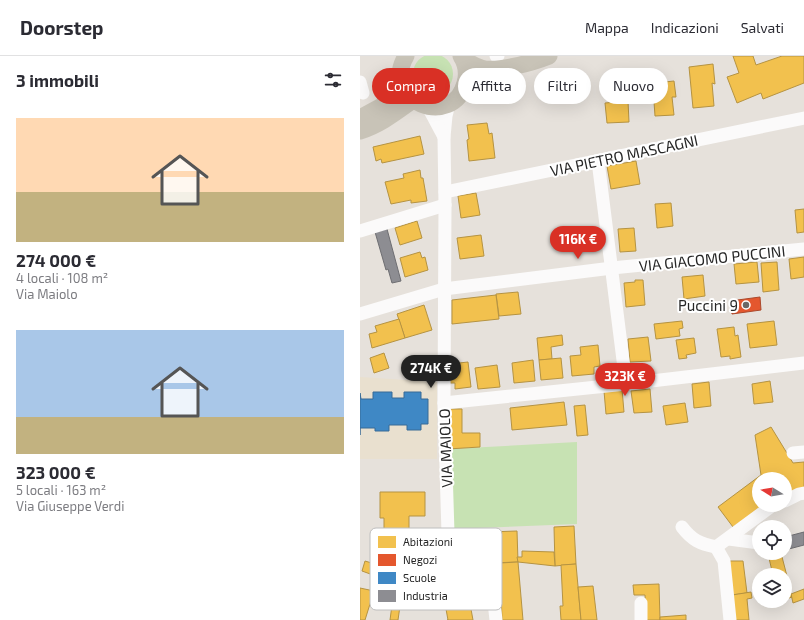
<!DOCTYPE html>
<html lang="it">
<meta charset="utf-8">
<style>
:root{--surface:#fff;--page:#f2f2f3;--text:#2b2b33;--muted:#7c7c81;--line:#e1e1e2;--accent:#d93025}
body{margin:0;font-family:"Exo 2",sans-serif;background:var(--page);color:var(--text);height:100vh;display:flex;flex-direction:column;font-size:15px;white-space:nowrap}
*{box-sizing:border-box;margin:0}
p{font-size:13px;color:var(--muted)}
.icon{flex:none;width:22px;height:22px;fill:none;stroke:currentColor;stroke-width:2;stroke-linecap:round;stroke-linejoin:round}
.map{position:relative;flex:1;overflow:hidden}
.sheet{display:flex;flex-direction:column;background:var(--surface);width:360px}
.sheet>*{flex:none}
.guide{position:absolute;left:12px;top:12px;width:372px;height:36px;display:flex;gap:8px}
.needle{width:26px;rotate:281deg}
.buttons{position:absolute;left:392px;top:416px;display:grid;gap:8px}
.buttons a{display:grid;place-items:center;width:40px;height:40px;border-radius:50%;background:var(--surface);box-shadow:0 4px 16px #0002;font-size:20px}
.price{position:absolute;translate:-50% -34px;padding:0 9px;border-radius:14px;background:var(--accent);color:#fff;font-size:13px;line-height:26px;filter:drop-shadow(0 1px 2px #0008)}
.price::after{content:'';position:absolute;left:50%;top:24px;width:12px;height:9px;margin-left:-6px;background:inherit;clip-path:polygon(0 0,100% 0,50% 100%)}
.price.on{background:#222;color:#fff}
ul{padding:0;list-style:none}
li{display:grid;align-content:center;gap:8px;height:212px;padding:0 16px}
li span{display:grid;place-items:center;height:124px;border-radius:0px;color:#555}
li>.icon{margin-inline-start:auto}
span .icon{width:72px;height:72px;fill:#fffc;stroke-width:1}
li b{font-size:17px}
h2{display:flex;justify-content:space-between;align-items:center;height:48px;padding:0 16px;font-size:17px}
.tag{padding:0 14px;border-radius:18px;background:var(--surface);box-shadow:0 4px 16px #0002;font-size:14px;line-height:36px}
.tag.on{background:var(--accent);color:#fff}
header{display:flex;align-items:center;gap:24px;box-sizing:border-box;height:56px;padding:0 20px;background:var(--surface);border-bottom:1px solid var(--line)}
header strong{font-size:19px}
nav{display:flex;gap:22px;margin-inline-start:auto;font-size:14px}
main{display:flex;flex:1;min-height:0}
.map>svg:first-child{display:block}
.education{fill:#e9e0cf}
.green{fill:#c7e2b3}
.homes{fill:#f2c14e;stroke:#b59342}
.shops{fill:#e4572e;stroke:#ab492c}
.schools{fill:#3f88c5;stroke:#386b96}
.industry{fill:#8d8d92;stroke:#6e6e72}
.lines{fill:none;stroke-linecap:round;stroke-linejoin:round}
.minor{stroke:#fbfafa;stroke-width:13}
.major{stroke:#c8c3b7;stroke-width:17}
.poi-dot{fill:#6a6866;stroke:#fff;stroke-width:1.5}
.labels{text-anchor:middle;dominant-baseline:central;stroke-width:4;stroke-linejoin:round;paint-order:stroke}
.street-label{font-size:15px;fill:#272727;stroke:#fff}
.poi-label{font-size:15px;fill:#272727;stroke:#fff;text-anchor:end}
.key{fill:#fff;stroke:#bebebe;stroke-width:1}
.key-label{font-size:11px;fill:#272727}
</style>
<header>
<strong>Doorstep</strong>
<nav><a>Mappa</a><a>Indicazioni</a><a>Salvati</a></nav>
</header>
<main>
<section class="sheet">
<h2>3 immobili<svg class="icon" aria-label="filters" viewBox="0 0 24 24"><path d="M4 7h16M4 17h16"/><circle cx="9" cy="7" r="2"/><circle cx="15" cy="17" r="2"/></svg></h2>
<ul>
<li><span style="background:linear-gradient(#ffd9b3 60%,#c2b280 0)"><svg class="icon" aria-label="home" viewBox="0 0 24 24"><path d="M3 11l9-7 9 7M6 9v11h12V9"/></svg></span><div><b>274 000 €</b><p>4 locali · 108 m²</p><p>Via Maiolo</p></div></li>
<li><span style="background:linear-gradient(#a9c7e8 70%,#c2b280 0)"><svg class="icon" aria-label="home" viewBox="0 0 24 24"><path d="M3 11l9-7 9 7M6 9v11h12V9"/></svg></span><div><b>323 000 €</b><p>5 locali · 163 m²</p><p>Via Giuseppe Verdi</p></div></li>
</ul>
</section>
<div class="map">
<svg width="444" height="564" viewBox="0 0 444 564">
<rect width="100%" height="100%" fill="#e6e1db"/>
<polygon class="education" points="0,321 77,326 77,403 0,403"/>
<g class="green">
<circle cx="73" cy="18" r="20"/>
<polygon points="217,386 217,468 90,473 88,393"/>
</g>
<g class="homes">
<polygon points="373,0 393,0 396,9 422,0 444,0 444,27 403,43 401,37 377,47 367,21 379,17"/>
<polygon points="353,8 355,28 352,27 354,50 333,52 329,11"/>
<polygon points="314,25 316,41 312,41 314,59 295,60 294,46 288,47 286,28"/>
<polygon points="268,45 269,66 247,67 245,47"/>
<polygon points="127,67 129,78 132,77 135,102 109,105 107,84 109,83 107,69"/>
<polygon points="60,80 64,98 22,107 21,103 16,105 13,91"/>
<polygon points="276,105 280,128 251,133 247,110"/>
<polygon points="60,114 61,122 63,122 67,145 51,147 51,144 31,148 25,126 44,122 43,118"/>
<polygon points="116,137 120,159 101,162 98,140"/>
<polygon points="311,147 313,170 297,172 295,148"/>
<polygon points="444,153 444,176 437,177 435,154"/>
<polygon points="57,165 62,182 40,189 35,172"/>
<polygon points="274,172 276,195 260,196 258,173"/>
<polygon points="121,179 124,200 100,203 97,182"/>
<polygon points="60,196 62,202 65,201 68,214 45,221 40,202"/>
<polygon points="444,201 444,221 431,223 429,203"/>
<polygon points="397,206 399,226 376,228 374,208"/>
<polygon points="417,206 419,234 403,236 401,207"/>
<polygon points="343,219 345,240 324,243 322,221"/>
<polygon points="275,224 283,224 285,249 266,251 264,227 275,226"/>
<polygon points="158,236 161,258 139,260 136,238"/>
<polygon points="136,239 139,263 92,268 92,244"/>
<polygon points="64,249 72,274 45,282 37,258"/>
<polygon points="39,263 45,282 12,292 9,278 17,276 15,270"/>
<polygon points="322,265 323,272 319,273 320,280 296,283 294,268"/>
<polygon points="414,265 417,289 390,292 387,268"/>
<polygon points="374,271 375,280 378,279 381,301 370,303 370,300 361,301 357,273"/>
<polygon points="202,279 203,289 191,291 192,303 179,304 177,282"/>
<polygon points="288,281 291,305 270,306 268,283"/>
<polygon points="334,282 336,297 326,299 327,302 319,303 316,284"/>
<polygon points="238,289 240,310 234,311 234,318 212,320 210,300 221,299 220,291"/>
<polygon points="24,297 29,312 14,317 10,302"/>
<polygon points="201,302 203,322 181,324 179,304"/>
<polygon points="173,304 175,325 154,327 152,307"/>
<polygon points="108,306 111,331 95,333 95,327 90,327 90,308"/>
<polygon points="137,309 140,331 118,333 115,312"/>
<polygon points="410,325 413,346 394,348 392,328"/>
<polygon points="349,326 351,350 334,352 332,328"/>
<polygon points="262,333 264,356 246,358 244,335"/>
<polygon points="290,333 292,356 274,357 271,335"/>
<polygon points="204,346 207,369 152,374 150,352"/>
<polygon points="325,347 328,366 306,369 303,350"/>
<polygon points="225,349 228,379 217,380 214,350"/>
<polygon points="89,353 102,353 102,377 120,377 120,391 88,393"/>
<polygon points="411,371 433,407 444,406 444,433 425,440 425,423 399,423 399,449 406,449 373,471 358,451 401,419 395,379"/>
<polygon points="20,436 65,436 65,460 49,460 49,476 24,477 24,462 20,462"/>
<polygon points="214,470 216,508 195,510 194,471"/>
<polygon points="157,475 158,506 130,507 129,476"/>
<polygon points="162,495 194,496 195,510 158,506 157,501 162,501"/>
<polygon points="84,496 103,510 113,564 87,564 88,564 81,526 79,524 54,528 50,503"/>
<polygon points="414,497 421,497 428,524 425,525 425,519 413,519 408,498"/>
<polygon points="5,505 15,508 36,511 34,522 13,519 2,515"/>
<polygon points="369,505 383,505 387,537 372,539"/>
<polygon points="158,506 163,564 142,564 140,507"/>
<polygon points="216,508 221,564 201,564 200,550 203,550 201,509"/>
<polygon points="425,525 427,525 432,541 426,543"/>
<polygon points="299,528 300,564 286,564 285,539 274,539 273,529"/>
<polygon points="233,530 237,564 221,564 218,531"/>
<polygon points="0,532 14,535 5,564 0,564"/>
<polygon points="444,533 444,543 433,547 431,538"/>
<polygon points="391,536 392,542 387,543 389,564 374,564 372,539"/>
<polygon points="32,549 40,550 38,564 30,564"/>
<polygon points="326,559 326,564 300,564 300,561"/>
</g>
<polygon class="shops" points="400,241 401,254 372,258 370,245"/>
<polygon class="schools" points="13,336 32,336 32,342 44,342 44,336 61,336 61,343 68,343 68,368 61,368 61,374 47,374 47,369 29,369 29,375 15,375 15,372 0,372 0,379 0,337 1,343 13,343"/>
<g class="industry">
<polygon points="27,173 41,225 32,227 28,213 26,214 15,176"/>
<polygon points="444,476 444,489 425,494 425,481"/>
</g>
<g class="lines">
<g class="minor">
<polyline points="136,0 138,0"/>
<polyline points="0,26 3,37"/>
<polyline points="92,46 88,52 86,60 84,81 85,149 84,347 88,477 131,518 136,564"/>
<polyline points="68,51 84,81"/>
<polyline points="238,105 266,328"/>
<polyline points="85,136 444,62"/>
<polyline points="0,175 85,149"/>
<polyline points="0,258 84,233 252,212 444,193"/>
<polyline points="84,347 266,328 444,307"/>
<polyline points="433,397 444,396"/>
<polyline points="425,445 439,438 444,437"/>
<path d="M322,471C332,484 340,488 356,491L413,449"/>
<polyline points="369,483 399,487"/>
<polyline points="356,491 364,505 370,564"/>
<polyline points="281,547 281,564"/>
</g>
<g class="major">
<path d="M46,0C19,46 94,73 105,27C108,17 106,8 101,0"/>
<path d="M102,1C108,6 114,10 121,12C136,17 174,6 189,0"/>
<polyline points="104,31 130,26 152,19"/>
<polyline points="0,62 22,50 42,28"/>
<path d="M0,75C20,69 36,56 53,44"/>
</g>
</g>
<circle class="poi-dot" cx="386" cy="249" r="4"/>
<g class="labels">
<g class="street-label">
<text transform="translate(264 99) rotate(-12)">VIA PIETRO MASCAGNI</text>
<text transform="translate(352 202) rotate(-6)">VIA GIACOMO PUCCINI</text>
<text transform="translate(85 392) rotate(-92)">VIA MAIOLO</text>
</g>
<g class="poi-label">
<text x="378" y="249">Puccini 9</text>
</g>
</g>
<rect x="10" y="472" width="132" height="82" rx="6" class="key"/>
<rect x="18" y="480" width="18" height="12" fill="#f2c14e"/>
<rect x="18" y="498" width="18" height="12" fill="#e4572e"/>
<rect x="18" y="516" width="18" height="12" fill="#3f88c5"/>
<rect x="18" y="534" width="18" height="12" fill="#8d8d92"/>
<g class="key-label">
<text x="43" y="490">Abitazioni</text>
<text x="43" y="508">Negozi</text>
<text x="43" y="526">Scuole</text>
<text x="43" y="544">Industria</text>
</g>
</svg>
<div class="buttons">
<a><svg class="needle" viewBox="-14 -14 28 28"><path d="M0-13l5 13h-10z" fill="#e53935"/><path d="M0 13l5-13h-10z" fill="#7c7c81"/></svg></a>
<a><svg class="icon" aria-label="locate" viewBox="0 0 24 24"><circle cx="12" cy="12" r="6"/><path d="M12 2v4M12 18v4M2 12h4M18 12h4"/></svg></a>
<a><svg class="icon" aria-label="layers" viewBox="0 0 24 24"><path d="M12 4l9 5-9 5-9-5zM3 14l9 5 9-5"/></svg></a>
</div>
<b class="price" style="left:218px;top:204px">116K €</b>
<b class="price on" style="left:71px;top:333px">274K €</b>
<b class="price" style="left:265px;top:341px">323K €</b>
<div class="guide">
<a class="tag on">Compra</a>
<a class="tag">Affitta</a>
<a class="tag">Filtri</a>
<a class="tag">Nuovo</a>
</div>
</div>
</main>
